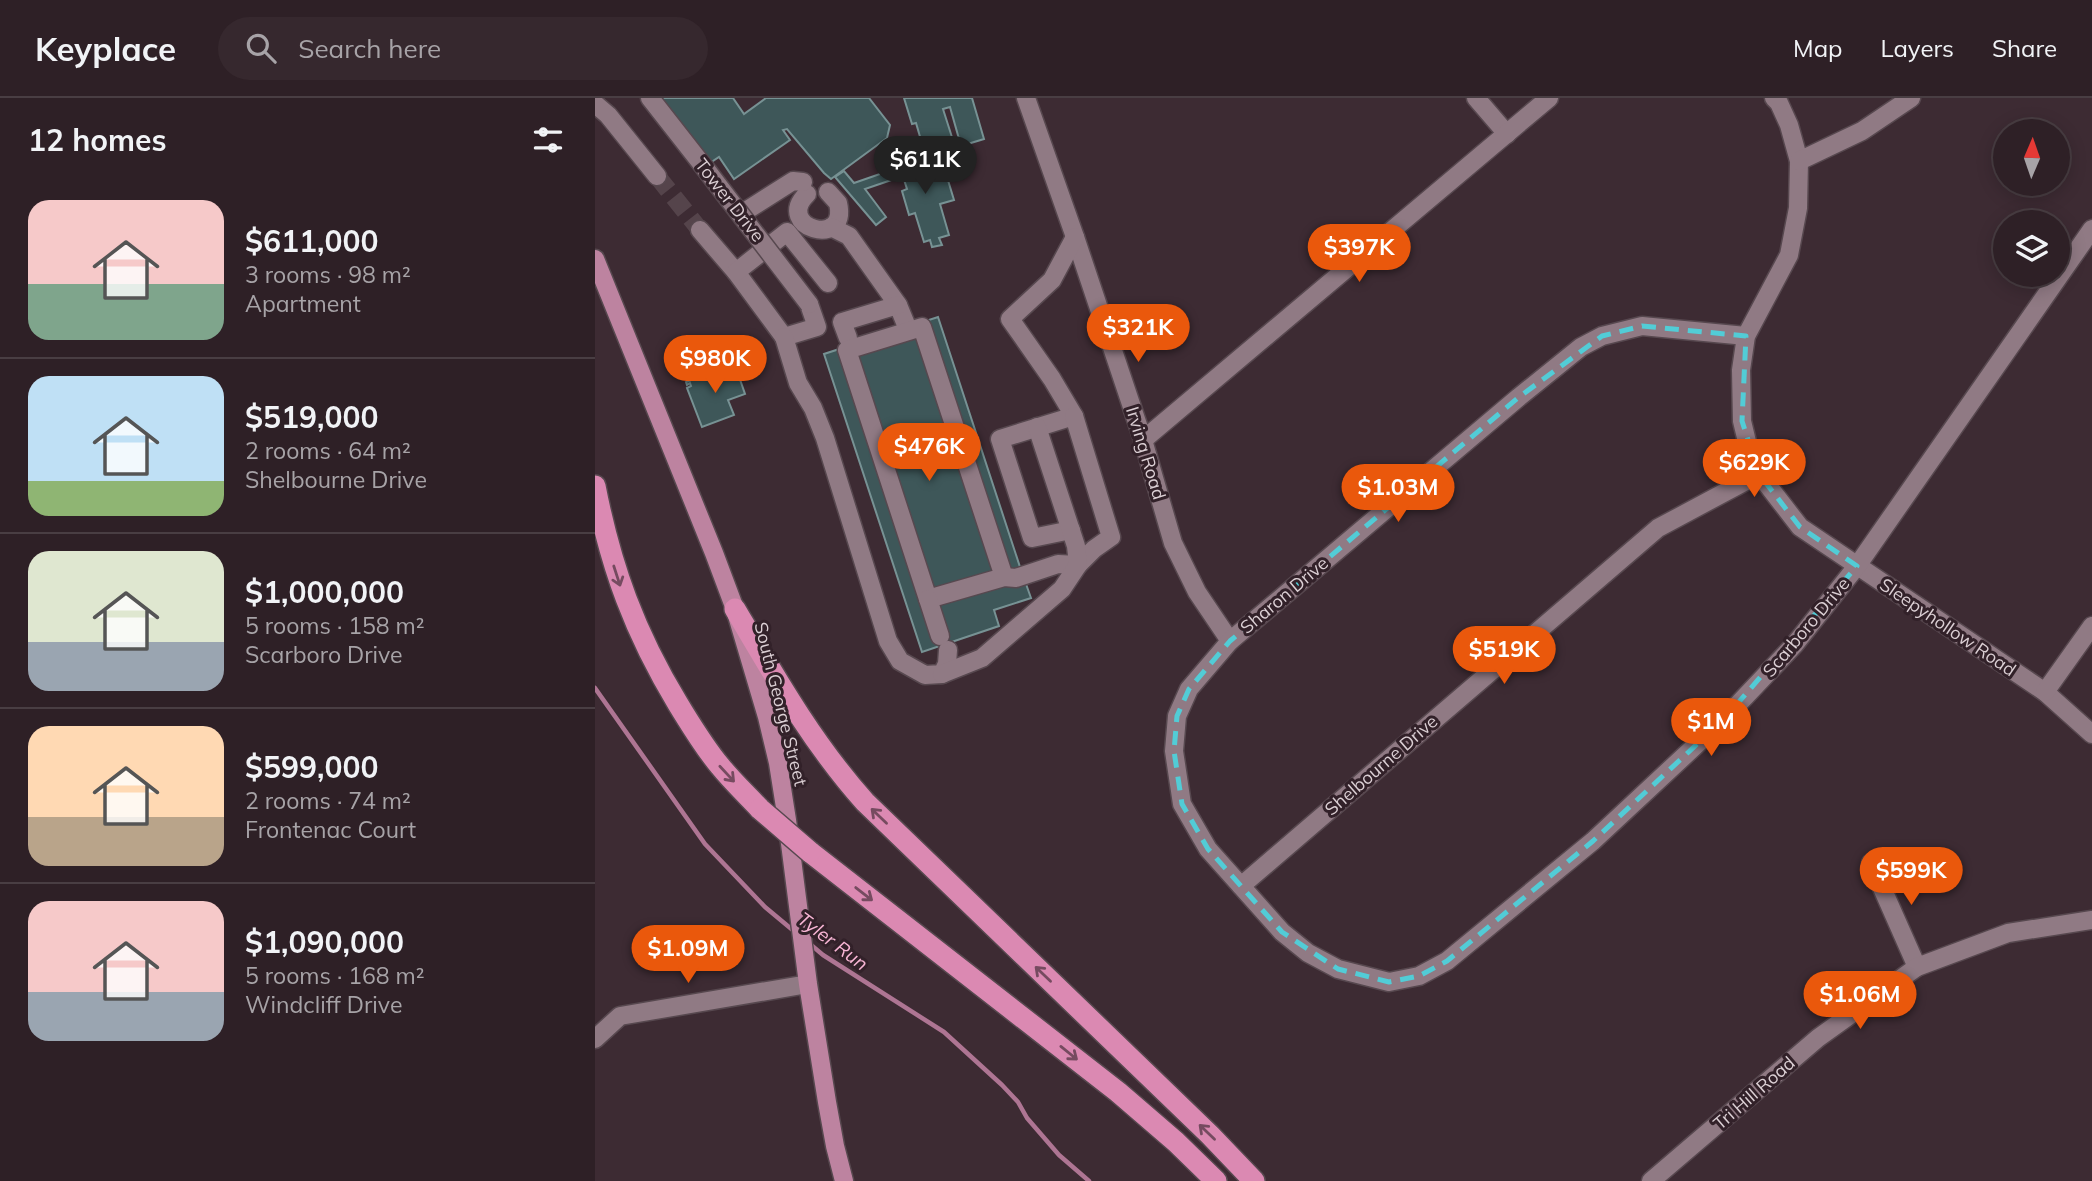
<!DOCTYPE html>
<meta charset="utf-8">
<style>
:root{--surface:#2e2026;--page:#36282e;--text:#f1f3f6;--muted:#a7a3a7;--line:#493e43;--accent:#ea580c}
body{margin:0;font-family:Mulish,sans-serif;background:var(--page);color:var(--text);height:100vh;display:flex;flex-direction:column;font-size:26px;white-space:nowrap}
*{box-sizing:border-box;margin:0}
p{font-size:23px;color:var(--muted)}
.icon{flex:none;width:38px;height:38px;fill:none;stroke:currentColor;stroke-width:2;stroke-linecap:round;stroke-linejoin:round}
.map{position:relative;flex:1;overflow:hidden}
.details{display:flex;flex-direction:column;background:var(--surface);width:595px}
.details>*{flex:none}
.needle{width:46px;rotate:2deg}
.tools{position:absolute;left:1398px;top:21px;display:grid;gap:14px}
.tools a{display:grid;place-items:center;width:77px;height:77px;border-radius:50%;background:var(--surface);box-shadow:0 4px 18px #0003,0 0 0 2px var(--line);font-size:35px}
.price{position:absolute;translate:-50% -60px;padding:0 16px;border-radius:24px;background:var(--accent);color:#fff;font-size:23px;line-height:46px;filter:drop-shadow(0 2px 4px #0008)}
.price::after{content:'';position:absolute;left:50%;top:42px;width:21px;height:16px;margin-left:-10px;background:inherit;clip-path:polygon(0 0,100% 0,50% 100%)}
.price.current{background:#222;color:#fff}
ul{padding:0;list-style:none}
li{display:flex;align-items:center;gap:21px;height:175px;padding:0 28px}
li+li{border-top:2px solid var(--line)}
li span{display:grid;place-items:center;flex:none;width:196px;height:140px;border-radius:21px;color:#555}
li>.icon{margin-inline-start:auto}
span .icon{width:84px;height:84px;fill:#fffc;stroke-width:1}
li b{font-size:30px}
h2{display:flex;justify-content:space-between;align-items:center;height:84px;padding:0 28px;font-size:30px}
header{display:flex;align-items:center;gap:42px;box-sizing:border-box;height:98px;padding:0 35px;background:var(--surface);border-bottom:2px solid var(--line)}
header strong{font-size:33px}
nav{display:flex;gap:38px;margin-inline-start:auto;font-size:24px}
.search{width:490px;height:63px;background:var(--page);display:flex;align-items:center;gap:18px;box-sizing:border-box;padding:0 24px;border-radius:38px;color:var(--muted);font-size:26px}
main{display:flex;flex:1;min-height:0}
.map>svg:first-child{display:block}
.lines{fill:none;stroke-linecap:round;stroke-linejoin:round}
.stream{stroke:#ae7593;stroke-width:4.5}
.building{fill:#3e5759;stroke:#779294;stroke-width:2}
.minor-tunnel{stroke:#55444b;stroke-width:18;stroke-dasharray:18 9;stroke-linecap:butt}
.minor-casing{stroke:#57484f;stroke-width:21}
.major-casing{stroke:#57484f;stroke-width:21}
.highway-casing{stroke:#57484f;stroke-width:24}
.minor{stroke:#907a84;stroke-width:18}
.major{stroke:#bd83a0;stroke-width:18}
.highway{stroke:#db89b2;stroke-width:21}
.minor-bridge-casing{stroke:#57484f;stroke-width:21;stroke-linecap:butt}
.highway-bridge-casing{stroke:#57484f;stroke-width:24;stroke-linecap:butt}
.minor-bridge{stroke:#907a84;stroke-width:18}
.highway-bridge{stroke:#db89b2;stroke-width:21}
.oneway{stroke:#764b60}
.marked{fill:none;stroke:#52ccd6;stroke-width:5;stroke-dasharray:14 9;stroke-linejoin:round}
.labels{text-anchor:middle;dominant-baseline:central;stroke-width:6;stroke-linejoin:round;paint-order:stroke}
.street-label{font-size:18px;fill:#dbcfd4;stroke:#322129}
.water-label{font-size:19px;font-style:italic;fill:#f7b5d4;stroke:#322129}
</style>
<header>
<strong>Keyplace</strong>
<div class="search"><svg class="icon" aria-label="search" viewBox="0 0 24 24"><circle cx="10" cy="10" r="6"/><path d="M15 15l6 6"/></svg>Search here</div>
<nav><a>Map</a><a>Layers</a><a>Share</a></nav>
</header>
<main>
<section class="details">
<h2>12 homes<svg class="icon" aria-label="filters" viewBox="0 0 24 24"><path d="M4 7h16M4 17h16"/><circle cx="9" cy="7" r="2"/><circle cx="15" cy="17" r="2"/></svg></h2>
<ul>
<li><span style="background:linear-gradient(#f6c9c9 60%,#7fa58c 0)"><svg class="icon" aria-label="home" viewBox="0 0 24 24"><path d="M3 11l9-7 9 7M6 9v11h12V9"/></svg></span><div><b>$611,000</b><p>3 rooms · 98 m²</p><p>Apartment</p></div></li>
<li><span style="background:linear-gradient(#bfe0f5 75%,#8fb573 0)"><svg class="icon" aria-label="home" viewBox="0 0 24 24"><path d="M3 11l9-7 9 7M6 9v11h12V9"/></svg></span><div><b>$519,000</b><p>2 rooms · 64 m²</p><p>Shelbourne Drive</p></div></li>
<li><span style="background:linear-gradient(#dfe7d0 65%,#9aa5b1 0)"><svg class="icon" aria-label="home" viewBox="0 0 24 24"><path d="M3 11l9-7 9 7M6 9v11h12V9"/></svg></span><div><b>$1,000,000</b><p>5 rooms · 158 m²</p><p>Scarboro Drive</p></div></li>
<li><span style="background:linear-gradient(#ffd9b3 65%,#b9a48a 0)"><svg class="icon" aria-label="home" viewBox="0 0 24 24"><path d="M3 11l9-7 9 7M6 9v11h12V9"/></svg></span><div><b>$599,000</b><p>2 rooms · 74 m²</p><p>Frontenac Court</p></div></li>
<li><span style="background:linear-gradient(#f6c9c9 65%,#9aa5b1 0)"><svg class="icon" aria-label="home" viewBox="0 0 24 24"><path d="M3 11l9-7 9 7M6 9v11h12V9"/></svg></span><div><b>$1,090,000</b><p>5 rooms · 168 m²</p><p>Windcliff Drive</p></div></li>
</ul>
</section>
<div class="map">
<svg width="1497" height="1083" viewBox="0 0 1497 1083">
<rect width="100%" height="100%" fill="#3d2b33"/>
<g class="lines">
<g class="stream">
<polyline points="0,590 110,746 170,809 200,834"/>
<polyline points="215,846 228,857 349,934 407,987 423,1004 432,1020 464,1057 494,1083"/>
</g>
</g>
<g class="building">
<polygon points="58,0 138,0 149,16 171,0 274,0 295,27 292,40 236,81 229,75 192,31 188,32 195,42 139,81 124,59 115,65"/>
<polygon points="309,0 377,0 389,41 366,48 355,9 348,11 362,55 337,63 330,41 326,42 321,25 317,26"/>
<polygon points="319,48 321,55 328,53 337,83 352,79 359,102 345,106 354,137 344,140 347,147 337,149 335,142 329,144 320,115 314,117 307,93 312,91 302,60 312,57 310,50"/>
<polygon points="305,69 308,78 270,91 291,119 281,127 240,79 249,73 259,85"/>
<polygon points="343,219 426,472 467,474 431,486 436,500 399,512 404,528 327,554 229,256"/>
<polygon points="141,270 150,296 133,302 139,317 107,329 92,290 96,288 95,285 92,287 91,284 121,272 123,276"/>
</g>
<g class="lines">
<polyline class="minor-tunnel" points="62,78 105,132"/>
<defs>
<g id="minor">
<polyline points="55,0 113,74"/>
<polyline points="431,0 480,139 548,342 578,445 602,494 635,543"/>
<polyline points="881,0 912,36"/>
<polyline points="1179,0 1184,5 1194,27 1204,63 1203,110 1194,157 1151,238 1146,272 1147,323 1153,348 1164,376 1205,429 1450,594 1497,636"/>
<polyline points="0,6 13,17 62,78"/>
<polyline points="1204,63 1267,33 1316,0"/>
<path d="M212,96C178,129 254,152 243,105L233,94"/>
<polyline points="146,116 198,83 208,84"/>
<polyline points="236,129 254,138 303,207 312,229"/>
<polyline points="105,132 141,174 189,239 222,229 214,206"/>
<polyline points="141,174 192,134 233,185"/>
<polyline points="1151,238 1047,228 1007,238 986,249 924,299 635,543 594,591 582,618 579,653 587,706 613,751 687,834 713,855 743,871 794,884 824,878 852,863 998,743 1129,621 1200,546 1262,468 1497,131"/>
<polyline points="189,239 203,285 218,310 230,340 293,543 305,563 330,577 347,576 352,566 353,552"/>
<polyline points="253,240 247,224 303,207"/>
<polyline points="548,342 954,0"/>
<polyline points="476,432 437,440 405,341 479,318 457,281 415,221 457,182 480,139"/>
<polyline points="409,479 327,229 252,252 333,501 409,479 421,480 463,466 483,467 499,451 516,439 479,318"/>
<polyline points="333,501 345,538"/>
<polyline points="347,576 387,560 467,491 483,467 481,448 442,329"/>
<polyline points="1450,594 1497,528"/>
<polyline points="1276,765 1322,869"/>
<polyline points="646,788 1063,430 1164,376"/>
<polyline points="0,941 25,918 213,886"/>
<polyline points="1056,1083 1223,940 1322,869 1413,835 1497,822"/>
</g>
<polyline id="major" points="0,161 119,455 140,511 172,619 183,665 192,722 213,886 232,1004 240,1048 249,1083"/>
<g id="highway">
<path d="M0,388C16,470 40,535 83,606C96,627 109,649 125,668C137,683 152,697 165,711"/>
<path d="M140,511C180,579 218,646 270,704L615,1037L659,1083"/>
<polyline points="215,754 523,994 581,1044 621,1083"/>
</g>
</defs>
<use href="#minor" class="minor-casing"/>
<use href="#major" class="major-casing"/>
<use href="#highway" class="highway-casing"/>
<use href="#minor" class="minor"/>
<use href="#major" class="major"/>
<use href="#highway" class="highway"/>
<defs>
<polyline id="minor-bridge" points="113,74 214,206"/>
<polyline id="highway-bridge" points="165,711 215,754"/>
</defs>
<use href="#minor-bridge" class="minor-bridge-casing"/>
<use href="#highway-bridge" class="highway-bridge-casing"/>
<use href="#minor-bridge" class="minor-bridge"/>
<use href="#highway-bridge" class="highway-bridge"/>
</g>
<defs><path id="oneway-shaft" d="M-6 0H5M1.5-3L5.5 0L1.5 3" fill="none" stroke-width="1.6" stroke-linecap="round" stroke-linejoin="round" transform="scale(1.75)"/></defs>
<g class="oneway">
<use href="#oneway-shaft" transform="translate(22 478) rotate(72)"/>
<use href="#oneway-shaft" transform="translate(132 676) rotate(47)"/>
<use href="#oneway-shaft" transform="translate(284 718) rotate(-136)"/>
<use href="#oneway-shaft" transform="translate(269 796) rotate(38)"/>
<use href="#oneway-shaft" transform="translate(448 876) rotate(-136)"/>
<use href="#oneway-shaft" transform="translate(474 955) rotate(39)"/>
<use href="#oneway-shaft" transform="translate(612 1034) rotate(-136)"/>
</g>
<path class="marked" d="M1047,228L1151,238L1147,323L1164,376L1205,429L1262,468L1129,621L998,743L852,863L824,878L794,884L743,871L687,834L613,751L587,706L579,653L582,618L594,591L635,543L924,299L1007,238Z"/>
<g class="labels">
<g class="street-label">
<text transform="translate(135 102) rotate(52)">Tower Drive</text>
<text transform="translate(551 355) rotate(73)">Irving Road</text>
<text transform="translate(689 497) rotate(-40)">Sharon Drive</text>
<text transform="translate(1211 529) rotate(-50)">Scarboro Drive</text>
<text transform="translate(1353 529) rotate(34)">Sleepyhollow Road</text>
<text transform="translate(186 606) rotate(76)">South George Street</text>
<text transform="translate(786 667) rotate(-41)">Shelbourne Drive</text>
<text transform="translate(1159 995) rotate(-41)">Tri Hill Road</text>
</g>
<g class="water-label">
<text transform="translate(238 843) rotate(37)">Tyler Run</text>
</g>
</g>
</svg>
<div class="tools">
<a><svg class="needle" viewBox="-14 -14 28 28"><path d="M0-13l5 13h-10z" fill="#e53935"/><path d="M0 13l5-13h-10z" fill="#a7a3a7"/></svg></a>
<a><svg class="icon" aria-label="layers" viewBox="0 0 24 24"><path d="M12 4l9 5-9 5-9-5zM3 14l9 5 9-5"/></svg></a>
</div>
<b class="price current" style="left:330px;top:98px">$611K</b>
<b class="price" style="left:764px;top:186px">$397K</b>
<b class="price" style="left:543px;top:266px">$321K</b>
<b class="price" style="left:120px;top:297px">$980K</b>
<b class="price" style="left:334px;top:385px">$476K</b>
<b class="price" style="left:1159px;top:401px">$629K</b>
<b class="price" style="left:803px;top:426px">$1.03M</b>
<b class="price" style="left:909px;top:588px">$519K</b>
<b class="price" style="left:1116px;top:660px">$1M</b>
<b class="price" style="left:1316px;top:809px">$599K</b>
<b class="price" style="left:93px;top:887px">$1.09M</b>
<b class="price" style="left:1265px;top:933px">$1.06M</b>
</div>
</main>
